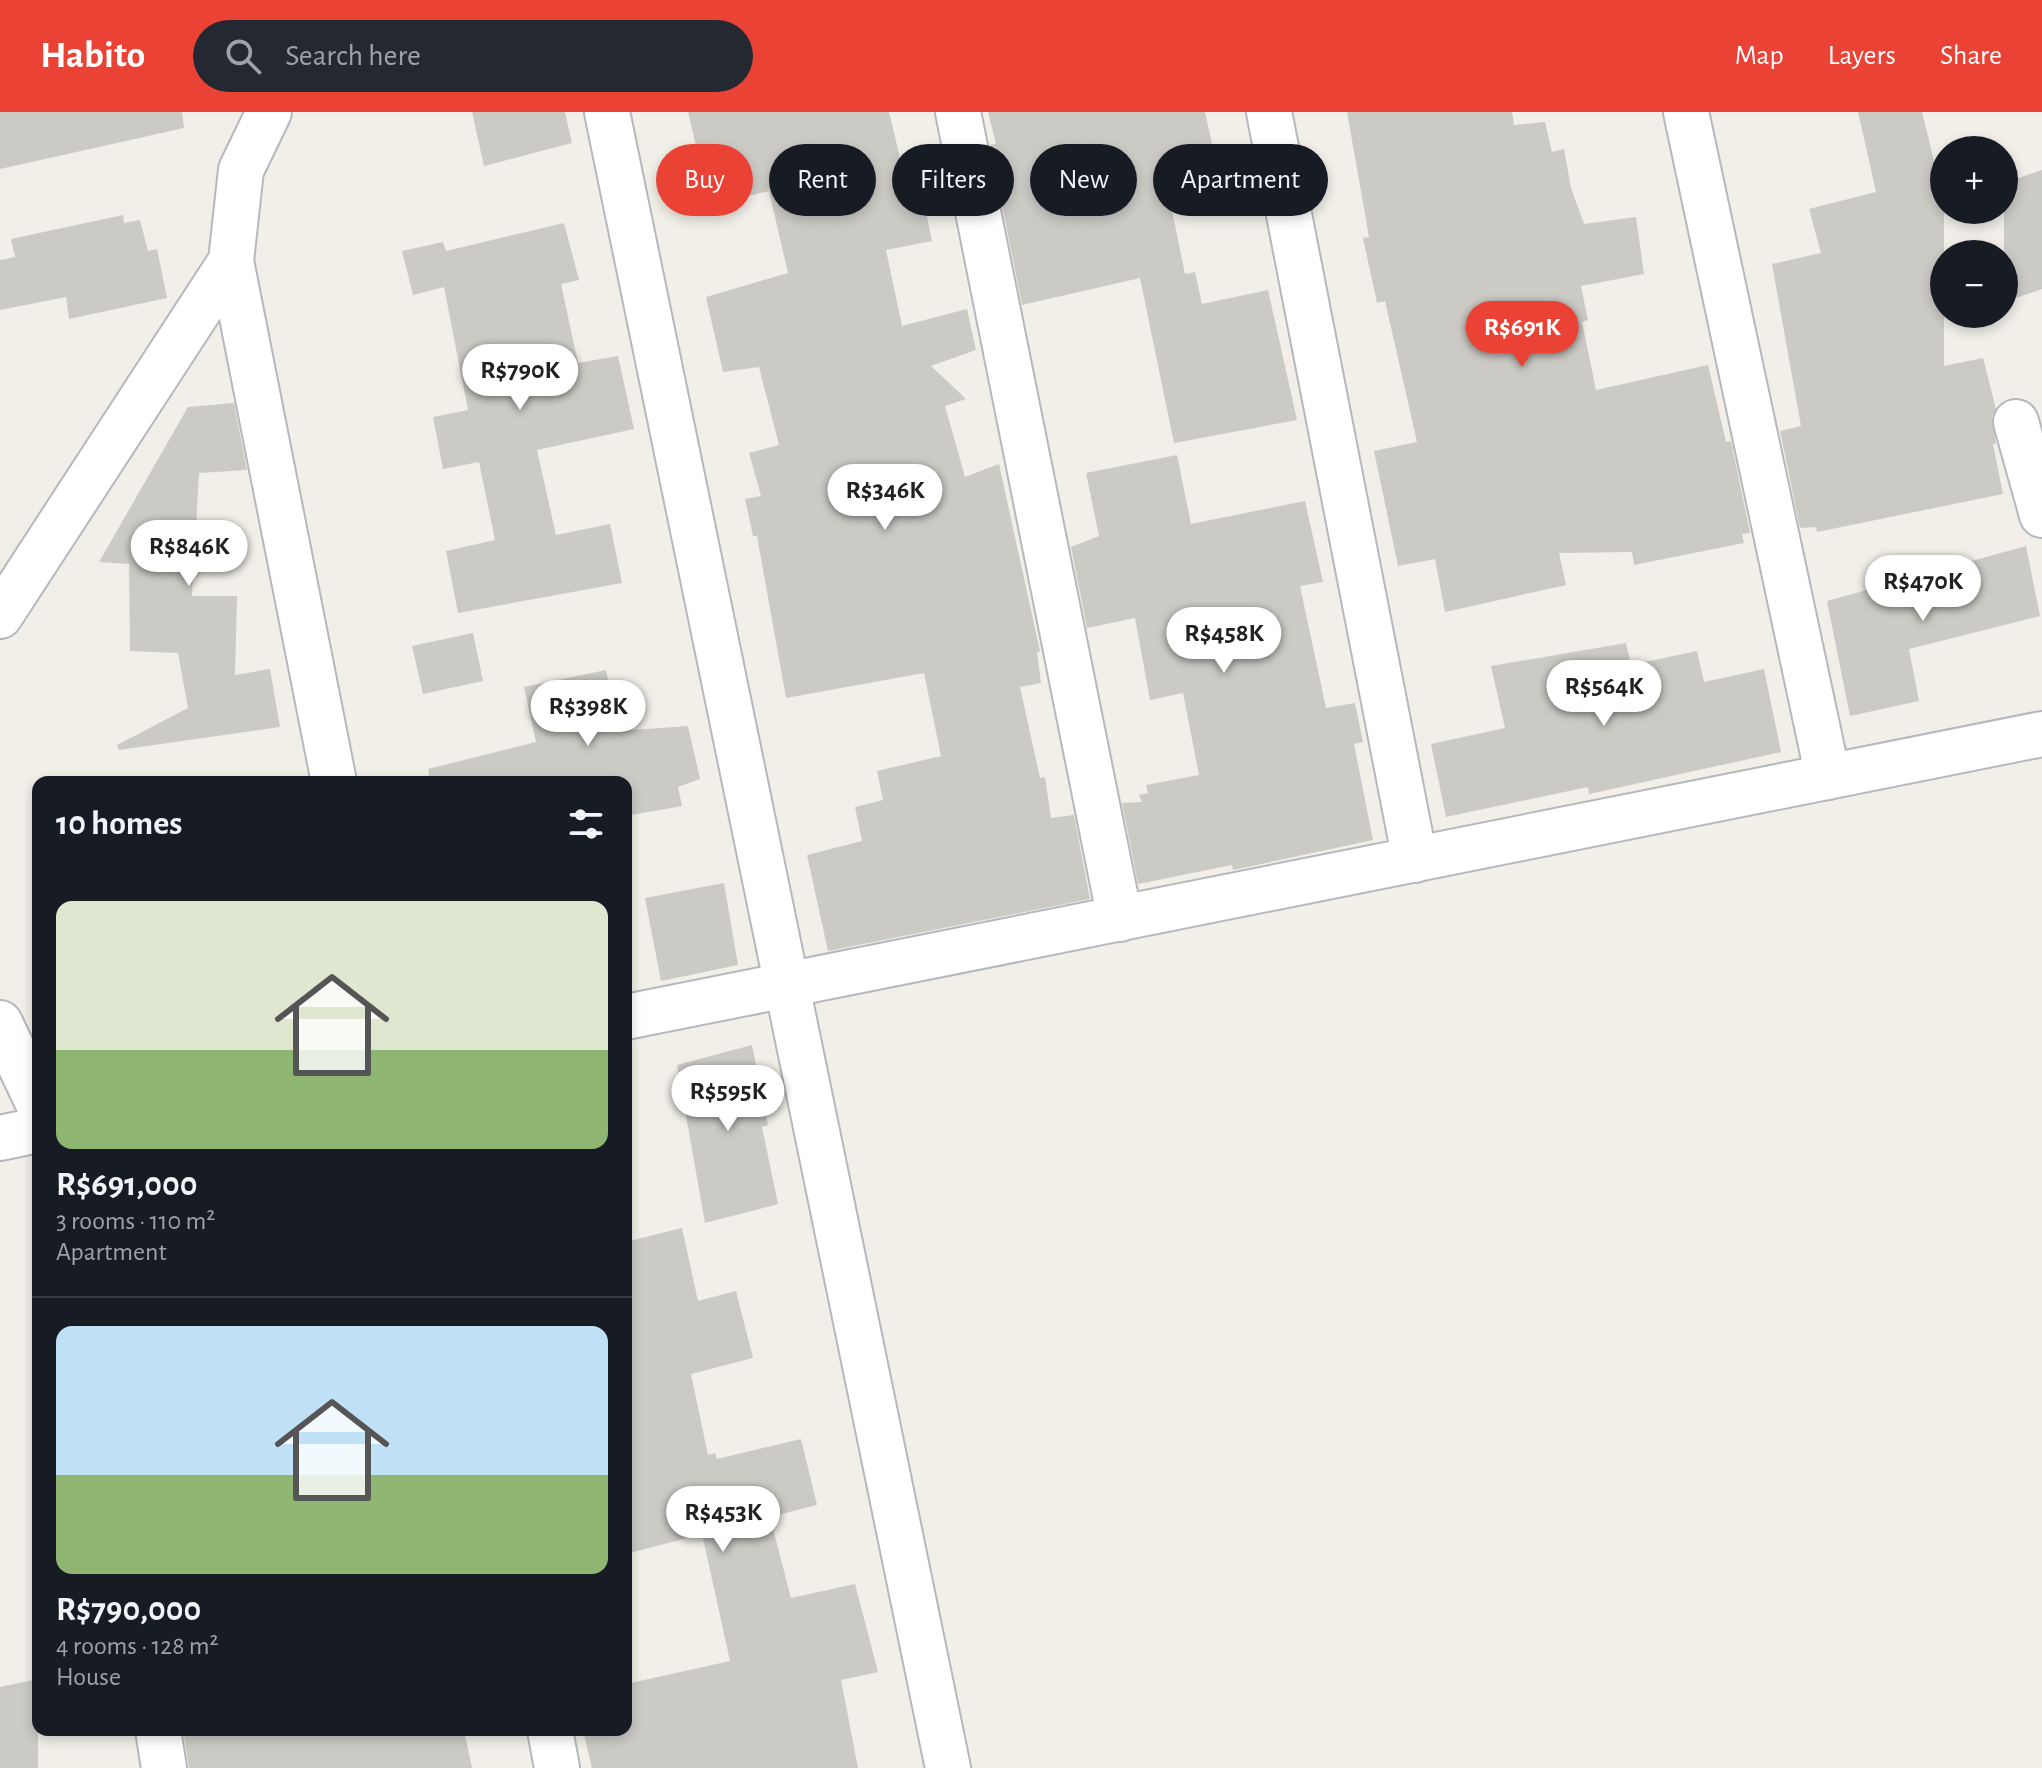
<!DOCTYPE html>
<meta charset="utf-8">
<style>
:root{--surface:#171b24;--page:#242831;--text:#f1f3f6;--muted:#9ea1a6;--line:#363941;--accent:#ea4335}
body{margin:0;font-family:"Alegreya Sans",sans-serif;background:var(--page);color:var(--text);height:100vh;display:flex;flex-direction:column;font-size:30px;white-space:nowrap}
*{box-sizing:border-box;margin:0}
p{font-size:26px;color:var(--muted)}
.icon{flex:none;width:44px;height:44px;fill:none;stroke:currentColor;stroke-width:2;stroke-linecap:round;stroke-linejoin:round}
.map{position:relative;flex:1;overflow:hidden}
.details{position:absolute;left:32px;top:664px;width:600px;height:960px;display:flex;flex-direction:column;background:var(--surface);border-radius:16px;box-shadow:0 4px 12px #0003}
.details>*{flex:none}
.banner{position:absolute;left:656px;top:32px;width:760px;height:72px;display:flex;gap:16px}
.tools{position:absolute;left:1930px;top:24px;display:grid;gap:16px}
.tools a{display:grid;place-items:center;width:88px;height:88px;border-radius:50%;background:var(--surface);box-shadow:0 4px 12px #0003;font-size:40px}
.price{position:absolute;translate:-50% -68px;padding:0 18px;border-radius:28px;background:#fff;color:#222;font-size:26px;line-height:52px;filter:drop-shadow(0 2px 4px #0008)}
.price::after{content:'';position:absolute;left:50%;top:48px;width:24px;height:18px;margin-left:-12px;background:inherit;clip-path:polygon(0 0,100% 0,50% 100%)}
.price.selected{background:var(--accent);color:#fff}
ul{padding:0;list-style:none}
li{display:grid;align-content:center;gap:16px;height:424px;padding:0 24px}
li+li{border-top:2px solid var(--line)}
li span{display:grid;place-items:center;height:248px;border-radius:16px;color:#555}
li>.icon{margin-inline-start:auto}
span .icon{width:144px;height:144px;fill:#fffc;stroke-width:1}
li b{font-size:34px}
h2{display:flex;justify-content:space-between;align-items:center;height:96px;padding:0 24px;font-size:34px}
.pill{padding:0 28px;border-radius:36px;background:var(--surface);box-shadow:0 4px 12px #0003;font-size:28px;line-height:72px}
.pill.selected{background:var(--accent);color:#fff}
header{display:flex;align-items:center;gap:48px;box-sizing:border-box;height:112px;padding:0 40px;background:var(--accent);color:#fff}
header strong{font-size:38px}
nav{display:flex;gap:44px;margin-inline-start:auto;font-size:28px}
.search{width:560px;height:72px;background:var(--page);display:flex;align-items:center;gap:20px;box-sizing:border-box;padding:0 28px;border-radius:44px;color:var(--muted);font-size:30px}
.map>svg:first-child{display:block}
.building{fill:#cccac5}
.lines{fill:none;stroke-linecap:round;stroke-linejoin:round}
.minor-casing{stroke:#b5b8bc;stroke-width:48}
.minor{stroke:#fff;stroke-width:44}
</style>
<header>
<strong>Habito</strong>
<div class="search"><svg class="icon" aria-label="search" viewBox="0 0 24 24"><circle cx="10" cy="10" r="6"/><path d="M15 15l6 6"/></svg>Search here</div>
<nav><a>Map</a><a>Layers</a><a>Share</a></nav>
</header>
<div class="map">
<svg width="2042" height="1656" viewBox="0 0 2042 1656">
<rect width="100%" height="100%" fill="#f1efe8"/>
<g class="building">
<polygon points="0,0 182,0 184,16 0,57"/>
<polygon points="472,0 565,0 572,31 484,54"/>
<polygon points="688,0 889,0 904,62 918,60 932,129 886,138 902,214 967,197 976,238 931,254 966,287 945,294 965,365 999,352 1040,539 1037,541 1041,571 1020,575 1040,666 1045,665 1051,706 1074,703 1090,787 828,839 807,743 862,729 855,695 883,688 877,659 941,644 924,561 786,586 757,424 753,424 745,387 761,384 749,341 779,333 759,255 723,260 706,185 788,161 769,79 710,93"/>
<polygon points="988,0 1205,0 1215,45 1196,49 1200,67 1167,74 1185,162 1195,160 1202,192 1268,178 1297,308 1174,331 1140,166 1022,193 990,33 996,32"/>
<polygon points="1347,0 1512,0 1514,13 1545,10 1552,40 1564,37 1571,76 1584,112 1636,105 1644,162 1581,174 1588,208 1582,210 1596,278 1708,253 1726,330 1731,329 1750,421 1742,422 1744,431 1634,453 1632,440 1559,441 1566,473 1445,500 1435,447 1398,454 1374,339 1417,330 1385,189 1377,191 1363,126 1369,125"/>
<polygon points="1858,0 1922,0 1944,89 1944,254 1983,246 1996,297 1992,305 1996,332 1993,332 2003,382 1817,420 1816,415 1800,416 1780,319 1801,314 1772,152 1821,141 1809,97 1876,80"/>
<polygon points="2042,58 2042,177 2004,190 2004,71"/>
<polygon points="123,103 124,111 140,108 148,139 157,137 167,186 69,207 66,185 0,198 0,148 15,145 11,127"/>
<polygon points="564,111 579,168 561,172 578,251 618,244 634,317 537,338 556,423 610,412 622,471 458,501 446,439 495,428 479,350 443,357 433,305 468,298 444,175 413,183 402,139 443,130 446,139"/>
<polygon points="234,291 247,358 199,361 192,484 237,484 235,563 270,557 280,615 119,638 117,633 188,596 178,541 130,539 129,452 99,450 188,295"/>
<polygon points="1177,343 1191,412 1305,389 1323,470 1300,474 1326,596 1355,591 1363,630 1354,632 1373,728 1233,758 1232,753 1138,772 1122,691 1142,690 1139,683 1148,681 1146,673 1199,663 1183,581 1150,588 1135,506 1087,516 1071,435 1099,424 1086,361"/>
<polygon points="2026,434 2040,504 1909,537 1919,589 1850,604 1827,489"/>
<polygon points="473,521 483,569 423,582 412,534"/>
<polygon points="1626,531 1631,553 1697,539 1704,570 1764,557 1781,640 1589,682 1588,675 1446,705 1431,632 1505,616 1491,554"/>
<polygon points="606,558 619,619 688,614 700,667 678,675 682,694 626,704 626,670 430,670 428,657 536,630 524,575"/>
<polygon points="724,771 738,853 661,869 645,786"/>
<polygon points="752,933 768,1013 762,1015 778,1092 705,1111 677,953"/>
<polygon points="682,1116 698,1189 736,1179 753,1246 691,1262 708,1343 715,1341 717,1347 801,1327 817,1393 770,1405 791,1486 855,1472 878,1560 841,1568 858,1656 592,1656 583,1618 626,1618 626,1572 730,1549 702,1422 626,1442 626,1130"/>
<polygon points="38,1567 38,1656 0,1656 0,1575"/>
<polygon points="183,1618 464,1618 472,1656 189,1656"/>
</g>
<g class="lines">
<defs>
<g id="minor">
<polyline points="607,0 948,1656"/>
<polyline points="958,0 1120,807"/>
<polyline points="1269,0 1415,748"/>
<polyline points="1686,0 1828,665"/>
<polyline points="231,149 334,670"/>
<polyline points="2016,310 2042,403"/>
<polyline points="0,504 231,149 241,58 269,0"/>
<polyline points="626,905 2042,622"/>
<polyline points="0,911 38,991"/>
<polyline points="0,1026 38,1018"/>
<polyline points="158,1618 164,1656"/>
<polyline points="550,1618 557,1656"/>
</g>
</defs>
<use href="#minor" class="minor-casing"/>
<use href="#minor" class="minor"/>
</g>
</svg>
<div class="tools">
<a>+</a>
<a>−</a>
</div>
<b class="price selected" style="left:1522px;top:257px">R$691K</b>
<b class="price" style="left:520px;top:300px">R$790K</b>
<b class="price" style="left:885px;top:420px">R$346K</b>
<b class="price" style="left:189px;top:476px">R$846K</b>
<b class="price" style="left:1923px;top:511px">R$470K</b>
<b class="price" style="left:1224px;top:563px">R$458K</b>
<b class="price" style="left:1604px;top:616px">R$564K</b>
<b class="price" style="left:588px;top:636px">R$398K</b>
<b class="price" style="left:728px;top:1021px">R$595K</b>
<b class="price" style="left:723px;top:1442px">R$453K</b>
<div class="banner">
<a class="pill selected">Buy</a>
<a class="pill">Rent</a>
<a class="pill">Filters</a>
<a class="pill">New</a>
<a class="pill">Apartment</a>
</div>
<section class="details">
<h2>10 homes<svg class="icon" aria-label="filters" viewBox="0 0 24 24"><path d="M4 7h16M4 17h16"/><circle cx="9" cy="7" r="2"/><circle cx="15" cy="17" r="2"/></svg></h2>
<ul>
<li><span style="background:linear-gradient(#dfe7d0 60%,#8fb573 0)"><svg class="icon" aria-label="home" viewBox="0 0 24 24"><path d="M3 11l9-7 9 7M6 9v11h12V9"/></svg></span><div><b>R$691,000</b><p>3 rooms · 110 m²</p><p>Apartment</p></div></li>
<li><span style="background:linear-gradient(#bfe0f5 60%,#8fb573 0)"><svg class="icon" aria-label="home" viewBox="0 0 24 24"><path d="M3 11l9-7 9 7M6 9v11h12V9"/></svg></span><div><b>R$790,000</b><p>4 rooms · 128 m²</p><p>House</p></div></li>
</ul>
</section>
</div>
